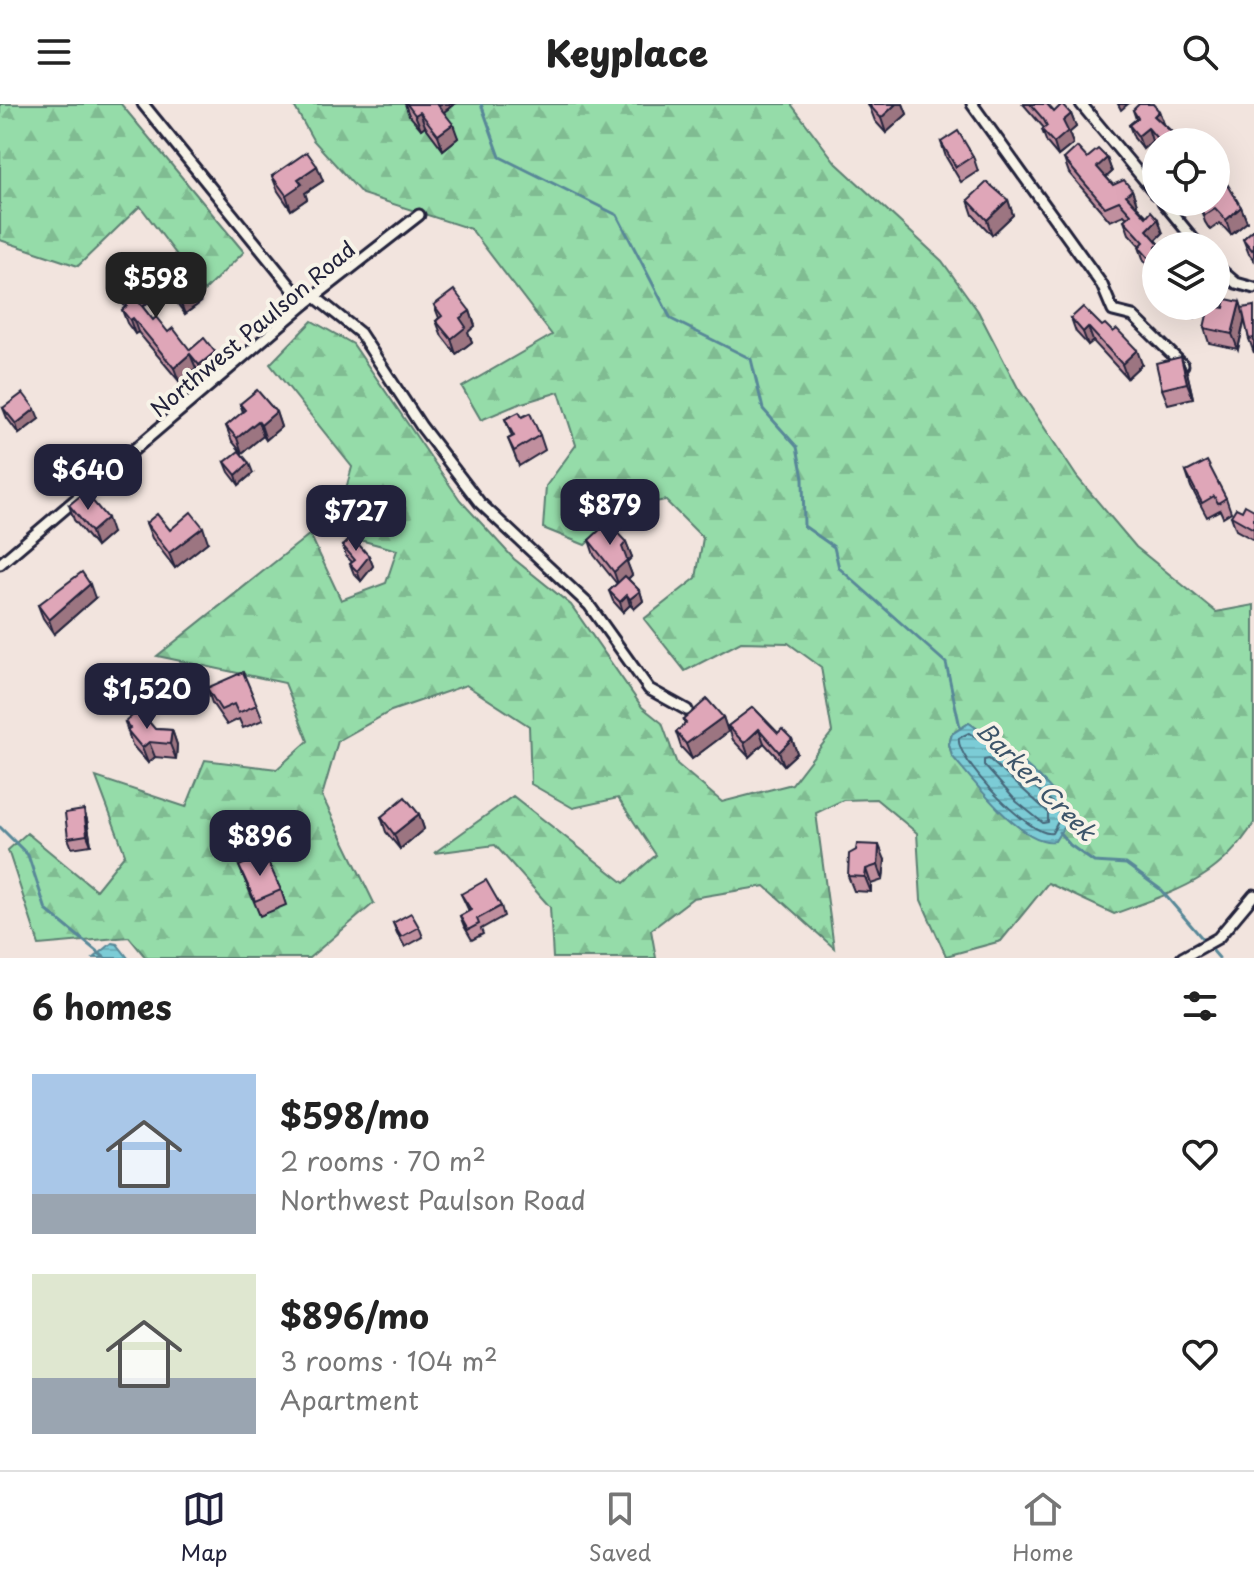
<!DOCTYPE html>
<meta charset="utf-8">
<style>
:root{--surface:#fff;--page:#f2f2f2;--text:#222;--muted:#767676;--line:#e0e0e0;--accent:#22223b}
body{margin:0;font-family:"Playpen Sans",sans-serif;background:var(--page);color:var(--text);height:100vh;display:flex;flex-direction:column;font-size:30px;white-space:nowrap}
*{box-sizing:border-box;margin:0}
p{font-size:26px;color:var(--muted)}
.icon{flex:none;width:44px;height:44px;fill:none;stroke:currentColor;stroke-width:2;stroke-linecap:round;stroke-linejoin:round}
.map{position:relative;height:854px;overflow:hidden}
.details{display:flex;flex-direction:column;background:var(--surface);flex:1}
.details>*{flex:none}
.controls{position:absolute;left:1142px;top:24px;display:grid;gap:16px}
.controls a{display:grid;place-items:center;width:88px;height:88px;border-radius:50%;background:var(--surface);box-shadow:0 8px 32px #0002;font-size:40px}
.price{position:absolute;translate:-50% -68px;padding:0 18px;border-radius:16px;background:var(--accent);color:#fff;font-size:26px;line-height:52px;filter:drop-shadow(0 2px 4px #0008)}
.price::after{content:'';position:absolute;left:50%;top:48px;width:24px;height:18px;margin-left:-12px;background:inherit;clip-path:polygon(0 0,100% 0,50% 100%)}
.price.active{background:#222;color:#fff}
ul{padding:0;list-style:none}
li{display:flex;align-items:center;gap:24px;height:200px;padding:0 32px}
li span{display:grid;place-items:center;flex:none;width:224px;height:160px;border-radius:0px;color:#555}
li>.icon{margin-inline-start:auto}
span .icon{width:96px;height:96px;fill:#fffc;stroke-width:1}
li b{font-size:34px}
h2{display:flex;justify-content:space-between;align-items:center;height:96px;padding:0 32px;font-size:34px}
header{display:flex;justify-content:space-between;align-items:center;height:104px;padding:0 32px;background:var(--surface);font-size:36px;font-weight:800}
.menu{display:flex;justify-content:space-around;align-items:center;height:112px;border-top:2px solid var(--line);background:var(--surface);font-size:22px;color:var(--muted)}
.menu a{display:grid;justify-items:center;gap:4px}
.menu .active{color:var(--accent)}
.map>svg:first-child{display:block}
.forest{fill:url(#forest-firs);stroke:#5c7f72;stroke-width:2;fill-rule:evenodd}
.water{fill:url(#water-rules);stroke:#588898;stroke-width:2}
.lines{fill:none;stroke-linecap:round;stroke-linejoin:round}
.shore{stroke:#466679;stroke-width:2}
.stream{stroke:#588898;stroke-width:3}
.minor-casing{stroke:#22223b;stroke-width:15}
.minor{stroke:#f7f3e8;stroke-width:9}
.wall{fill:#c08f9e;stroke:#22223b;stroke-width:2}
.shaded-wall{fill:#9c7481;stroke:#22223b;stroke-width:2}
.building{fill:#dfa6b8;stroke:#22223b;stroke-width:2}
.labels{text-anchor:middle;dominant-baseline:central;stroke-width:8;stroke-linejoin:round;paint-order:stroke}
.street-label{font-size:22px;fill:#22223b;stroke:#f7f3e8}
.water-label{font-size:24px;font-style:italic;fill:#3d556a;stroke:#f7f3e8}
</style>
<header><svg class="icon" aria-label="menu" viewBox="0 0 24 24"><path d="M4 6h16M4 12h16M4 18h16"/></svg>Keyplace<svg class="icon" aria-label="search" viewBox="0 0 24 24"><circle cx="10" cy="10" r="6"/><path d="M15 15l6 6"/></svg></header>
<div class="map">
<svg width="1254" height="854" viewBox="0 0 1254 854">
<defs>
<pattern id="forest-firs" width="22" height="20" patternUnits="userSpaceOnUse" patternTransform="scale(2)"><rect width="22" height="20" fill="#95dca9"/><path d="M5 1l3.5 6h-7zM16 11l3.5 6h-7z" fill="#80bc92"/></pattern>
<pattern id="water-rules" width="6" height="5" patternUnits="userSpaceOnUse" patternTransform="scale(2)"><rect width="6" height="5" fill="#7cccd6"/><path d="M0 2.5h6" fill="none" stroke="#6bafb9"/></pattern>
</defs>
<rect width="100%" height="100%" fill="#f2e4de"/>
<filter id="ink" filterUnits="userSpaceOnUse"><feTurbulence type="fractalNoise" baseFrequency=".0125" numOctaves="2"/><feDisplacementMap in="SourceGraphic" scale="16" xChannelSelector="R" yChannelSelector="G"/><feConvolveMatrix kernelMatrix="1 2 1 2 8 2 1 2 1" color-interpolation-filters="sRGB"/></filter>
<g filter="url(#ink)">
<g class="forest">
<polygon points="0,0 121,0 244,148 204,187 140,102 78,162 0,136"/>
<path d="M293,0H791L836,59L942,157L978,207L1018,284L1077,373L1136,443L1216,508L1254,501V719C1217,778 1175,787 1114,810L1048,779L1001,837L946,852L921,796L917,729L876,695L843,696L816,709L834,844L765,782L693,794L651,826L656,854H553L550,803L495,741L434,749L513,692L624,779L656,751L618,694L573,704L531,680L529,622L466,581L391,607L338,637L322,692L374,799L309,854H146L129,833L39,841L8,746L27,729L96,786L125,750L96,673L186,703L205,656L277,665L308,637L285,579L157,552L310,430L341,496L386,479L397,446L334,429L352,363L270,260L312,217L353,240L460,396L514,455L571,501L642,603L662,619L677,660L722,698L792,680L832,628L821,563L788,539L741,538L685,567L644,515L696,474L703,434L665,396L626,404L585,441L543,424L546,382L576,341L559,288L519,300L481,316L462,283L552,231L471,125L362,90L313,36ZM969,619L995,636L1048,682L1021,724L952,652L949,640L952,630Z"/>
</g>
<g class="water">
<path d="M969,619C999,640 1058,679 1069,714L1055,737C1022,743 973,676 952,652L949,640L952,630Z"/>
<polygon points="112,839 117,840 128,854 94,854"/>
</g>
<g class="lines">
<g class="shore">
<path d="M969,629L990,642L1056,702L1060,714L1052,729C1031,734 954,654 959,634Z"/>
<polygon points="984,656 989,655 1048,708 1048,718 1043,719 1017,698 984,661"/>
</g>
<g class="stream">
<polyline points="481,0 500,53 617,111 671,215 751,255 763,305 797,343 803,374 804,422 834,443 839,464 946,559 960,623"/>
<polyline points="0,723 28,751 46,806 105,854"/>
<polyline points="1059,728 1070,741 1094,758 1126,760 1160,785 1219,854"/>
</g>
<defs>
<g id="minor">
<polyline points="143,0 305,200"/>
<polyline points="972,0 1102,181 1113,207 1133,212 1183,261"/>
<polyline points="1081,0 1156,90"/>
<polyline points="1163,98 1199,142"/>
<polyline points="1216,162 1236,179 1254,184"/>
<polyline points="314,192 360,229 421,322 480,399 589,501 649,585 687,606"/>
<polyline points="0,460 305,200 419,111"/>
<polyline points="1182,854 1218,834 1254,791"/>
</g>
</defs>
<use href="#minor" class="minor-casing"/>
<use href="#minor" class="minor"/>
</g>
<g class="wall">
<polygon points="405,0 454,0 444,8 458,34 443,46 425,22 421,25 409,11"/>
<polygon points="867,0 903,0 907,10 886,29 875,17 870,4"/>
<polygon points="1023,0 1047,0 1054,8 1071,10 1076,23 1069,29 1073,40 1058,52 1047,39 1042,26 1044,24"/>
<polygon points="1133,6 1159,7 1164,20 1182,38 1156,38 1156,41 1152,37 1143,45 1134,34 1129,21 1136,15"/>
<polygon points="941,38 973,52 978,67 961,78 946,53"/>
<polygon points="1107,54 1112,68 1106,73 1113,81 1132,86 1137,100 1136,101 1163,129 1156,136 1161,142 1177,142 1156,142 1156,170 1144,157 1139,143 1140,142 1129,130 1124,116 1127,114 1124,111 1110,117 1069,69 1064,55"/>
<polygon points="317,62 323,77 305,89 307,95 291,106 278,87 272,72"/>
<polygon points="968,96 1008,96 1013,111 992,131 973,111"/>
<polygon points="1193,98 1216,98 1241,103 1247,118 1231,131 1220,119 1210,126 1205,118 1201,106"/>
<polygon points="1254,125 1254,156 1249,150 1243,135"/>
<polygon points="120,163 155,194 143,203 153,216 190,246 215,248 220,261 204,274 196,264 179,277 138,228 135,230 127,219 122,206 125,203 118,191 113,177 123,171"/>
<polygon points="173,189 201,198 185,210 177,199"/>
<polygon points="1240,198 1243,208 1254,202 1254,249 1249,235 1245,215 1238,245 1209,239 1204,224 1224,204"/>
<polygon points="434,201 470,207 475,222 468,228 472,238 456,250 442,232 436,217 439,214"/>
<polygon points="1183,202 1207,202 1195,214"/>
<polygon points="1071,214 1102,222 1113,228 1142,260 1127,274 1093,237 1088,241 1076,228"/>
<polygon points="1181,253 1187,268 1193,294 1168,300 1162,285"/>
<polygon points="240,300 276,308 281,323 266,336 263,332 242,349 232,337 226,322 243,308"/>
<polygon points="3,304 39,315 19,330 7,314"/>
<polygon points="522,313 540,331 545,346 519,362 508,335 512,333 505,315"/>
<polygon points="225,358 253,369 239,381 229,368"/>
<polygon points="1186,368 1226,394 1231,408 1223,413 1220,406 1207,413 1191,383"/>
<polygon points="69,401 112,429 96,443 74,416"/>
<polygon points="1254,406 1254,436 1236,426 1231,412 1242,407"/>
<polygon points="146,419 170,426 208,438 175,464 152,434"/>
<polygon points="608,426 626,438 632,453 627,458 632,471 628,475 640,487 643,497 634,505 630,501 623,508 613,497 609,487 617,480 594,451 589,436"/>
<polygon points="343,442 369,452 373,462 361,477 354,470 350,460 352,458 346,452"/>
<polygon points="95,494 54,530 43,514 38,501"/>
<polygon points="207,584 257,601 263,616 243,624 239,615 227,621 212,599"/>
<polygon points="753,603 778,629 792,635 797,649 784,661 764,639 749,653 733,636 728,622"/>
<polygon points="723,613 728,628 692,655 681,643 676,628 685,620 683,616"/>
<polygon points="125,618 155,625 172,626 177,641 176,655 155,653 148,659 132,641"/>
<polygon points="84,706 87,716 91,741 72,744 68,734"/>
<polygon points="419,710 424,725 400,745 386,728 381,713"/>
<polygon points="885,756 883,776 871,780 871,788 854,787 848,772"/>
<polygon points="239,762 281,786 286,801 260,812"/>
<polygon points="461,790 501,802 504,812 481,825 483,830 472,836 464,822 460,812 469,807"/>
<polygon points="393,819 419,823 423,833 405,843 397,829"/>
</g>
<g class="shaded-wall">
<polygon points="436,0 454,0 440,11"/>
<polygon points="896,0 903,0 907,10 886,29 881,14"/>
<polygon points="1118,0 1128,0 1121,6"/>
<polygon points="1159,7 1164,20 1154,12"/>
<polygon points="420,8 425,22 421,25 415,11"/>
<polygon points="1071,10 1076,23 1069,29 1073,40 1058,52 1054,39 1063,17"/>
<polygon points="453,20 458,34 443,46 438,31"/>
<polygon points="1148,24 1152,37 1143,45 1138,32"/>
<polygon points="1107,54 1112,68 1102,77 1097,63"/>
<polygon points="317,62 323,77 305,89 307,95 291,106 286,91 298,75"/>
<polygon points="1132,86 1137,100 1132,105 1126,91"/>
<polygon points="1008,96 1013,111 992,131 987,116"/>
<polygon points="1241,103 1247,118 1231,131 1226,116"/>
<polygon points="1158,115 1163,129 1152,140 1147,126"/>
<polygon points="150,180 155,194 139,205 134,192"/>
<polygon points="198,188 201,198 185,210 181,200"/>
<polygon points="1240,198 1245,213 1238,245 1232,230"/>
<polygon points="1193,202 1207,202 1195,214 1191,204"/>
<polygon points="470,207 475,222 468,228 472,238 456,250 451,235 460,214"/>
<polygon points="133,214 138,228 135,230 130,216"/>
<polygon points="1088,223 1093,237 1088,241 1083,228"/>
<polygon points="1137,246 1142,260 1127,274 1122,260"/>
<polygon points="215,248 220,261 204,274 199,261"/>
<polygon points="190,250 196,264 179,277 174,264"/>
<polygon points="1181,253 1187,268 1193,294 1187,279"/>
<polygon points="35,305 39,315 19,330 16,320"/>
<polygon points="276,308 281,323 266,336 261,321"/>
<polygon points="258,317 263,332 242,349 237,334"/>
<polygon points="249,359 253,369 239,381 236,371"/>
<polygon points="107,414 112,429 96,443 91,428"/>
<polygon points="203,423 208,438 175,464 169,449"/>
<polygon points="626,438 632,453 627,458 632,471 619,483 614,468 622,443"/>
<polygon points="369,452 373,462 361,477 357,467"/>
<polygon points="90,480 95,494 54,530 49,516"/>
<polygon points="640,487 643,497 634,505 630,495"/>
<polygon points="627,491 630,501 623,508 620,498"/>
<polygon points="723,613 728,628 692,655 686,640"/>
<polygon points="759,625 764,639 749,653 744,639"/>
<polygon points="172,626 177,641 176,655 170,640"/>
<polygon points="792,635 797,649 784,661 779,648"/>
<polygon points="149,638 155,653 148,659 142,644"/>
<polygon points="84,706 87,716 91,741 87,731"/>
<polygon points="419,710 424,725 400,745 394,730"/>
<polygon points="879,741 885,756 883,776 878,761"/>
<polygon points="866,765 871,780 871,788 865,773"/>
</g>
<g class="building">
<polygon points="407,0 437,0 453,20 438,31 420,8 415,11"/>
<polygon points="871,0 896,0 881,14 870,2"/>
<polygon points="1030,0 1047,0 1054,8 1062,0 1071,10 1063,17 1068,27 1054,39 1042,26 1047,22 1044,16"/>
<polygon points="1139,0 1153,0 1159,7 1154,12 1182,38 1160,38 1148,24 1138,32 1129,21 1138,14 1133,6"/>
<polygon points="958,27 973,52 956,63 941,38"/>
<polygon points="1077,43 1087,54 1098,45 1107,54 1097,63 1113,81 1124,76 1132,86 1126,91 1146,113 1151,107 1158,115 1147,126 1161,142 1170,134 1177,142 1156,142 1156,160 1155,161 1139,143 1144,138 1124,116 1131,110 1119,97 1105,103 1064,55"/>
<polygon points="307,48 317,62 298,75 302,80 286,91 272,72"/>
<polygon points="987,78 1008,96 987,116 968,96"/>
<polygon points="1228,81 1241,103 1226,116 1215,104 1204,111 1199,103 1201,98 1216,98 1216,89"/>
<polygon points="1254,125 1254,144 1252,146 1243,135"/>
<polygon points="131,155 150,180 134,192 153,216 156,213 168,228 173,224 190,246 204,234 215,248 199,261 190,250 174,264 133,214 130,216 122,206 127,202 113,177 125,169 120,163"/>
<polygon points="190,177 198,188 181,200 173,189"/>
<polygon points="454,186 470,207 460,214 466,223 451,235 436,217 442,212 434,201"/>
<polygon points="1226,195 1240,198 1232,230 1204,224 1209,202 1224,204"/>
<polygon points="1254,202 1254,234 1249,235 1242,204"/>
<polygon points="1083,203 1102,222 1105,220 1113,228 1117,225 1137,246 1122,260 1088,223 1083,228 1071,214"/>
<polygon points="1181,253 1187,279 1162,285 1156,259"/>
<polygon points="257,286 276,308 261,321 258,317 237,334 226,322 245,306 240,300"/>
<polygon points="23,289 35,305 16,320 3,304"/>
<polygon points="519,308 522,313 530,309 540,331 514,347 508,335 514,332 505,315"/>
<polygon points="239,347 249,359 236,371 225,358"/>
<polygon points="1207,357 1226,394 1218,399 1214,392 1202,399 1186,368"/>
<polygon points="85,388 107,414 91,428 69,401"/>
<polygon points="1245,401 1254,406 1254,425 1231,412 1236,404 1242,407"/>
<polygon points="191,408 203,423 169,449 146,419 157,410 170,426"/>
<polygon points="604,422 608,426 612,423 626,438 622,443 627,456 614,468 589,436"/>
<polygon points="352,433 369,452 357,467 350,460 355,456 343,442"/>
<polygon points="82,468 90,480 49,516 38,501"/>
<polygon points="625,472 640,487 630,495 627,491 620,498 609,487"/>
<polygon points="243,568 257,601 238,609 234,600 221,606 207,584"/>
<polygon points="707,595 723,613 686,640 676,628 686,619 683,616"/>
<polygon points="753,603 778,629 782,625 792,635 779,648 759,625 744,639 728,622"/>
<polygon points="139,606 155,625 172,626 170,640 149,638 142,644 127,626 130,624 125,618"/>
<polygon points="405,693 419,710 394,730 381,713"/>
<polygon points="84,706 87,731 68,734 65,709"/>
<polygon points="857,740 879,741 878,761 866,765 865,773 848,772 849,750 856,746"/>
<polygon points="265,751 281,786 255,797 239,762"/>
<polygon points="486,776 501,802 477,815 479,820 468,826 460,812 471,806 461,790"/>
<polygon points="411,809 419,823 401,833 393,819"/>
</g>
</g>
<g class="labels">
<g class="street-label">
<text transform="translate(252 224) rotate(-40)">Northwest Paulson Road</text>
</g>
<g class="water-label">
<text transform="translate(1037 676) rotate(45)">Barker Creek</text>
</g>
</g>
</svg>
<div class="controls">
<a><svg class="icon" aria-label="locate" viewBox="0 0 24 24"><circle cx="12" cy="12" r="6"/><path d="M12 2v4M12 18v4M2 12h4M18 12h4"/></svg></a>
<a><svg class="icon" aria-label="layers" viewBox="0 0 24 24"><path d="M12 4l9 5-9 5-9-5zM3 14l9 5 9-5"/></svg></a>
</div>
<b class="price active" style="left:156px;top:216px">$598</b>
<b class="price" style="left:88px;top:408px">$640</b>
<b class="price" style="left:610px;top:443px">$879</b>
<b class="price" style="left:356px;top:449px">$727</b>
<b class="price" style="left:147px;top:627px">$1,520</b>
<b class="price" style="left:260px;top:774px">$896</b>
</div>
<section class="details">
<h2>6 homes<svg class="icon" aria-label="filters" viewBox="0 0 24 24"><path d="M4 7h16M4 17h16"/><circle cx="9" cy="7" r="2"/><circle cx="15" cy="17" r="2"/></svg></h2>
<ul>
<li><span style="background:linear-gradient(#a9c7e8 75%,#9aa5b1 0)"><svg class="icon" aria-label="home" viewBox="0 0 24 24"><path d="M3 11l9-7 9 7M6 9v11h12V9"/></svg></span><div><b>$598/mo</b><p>2 rooms · 70 m²</p><p>Northwest Paulson Road</p></div><svg class="icon" aria-label="heart" viewBox="0 0 24 24"><path d="M12 20l-8-8c-3-5 5-10 8-4 3-6 11-1 8 4z"/></svg></li>
<li><span style="background:linear-gradient(#dfe7d0 65%,#9aa5b1 0)"><svg class="icon" aria-label="home" viewBox="0 0 24 24"><path d="M3 11l9-7 9 7M6 9v11h12V9"/></svg></span><div><b>$896/mo</b><p>3 rooms · 104 m²</p><p>Apartment</p></div><svg class="icon" aria-label="heart" viewBox="0 0 24 24"><path d="M12 20l-8-8c-3-5 5-10 8-4 3-6 11-1 8 4z"/></svg></li>
</ul>
</section>
<nav class="menu">
<a class="active"><svg class="icon" aria-label="map" viewBox="0 0 24 24"><path d="M3 6l6-2 6 2 6-2v14l-6 2-6-2-6 2zM9 4v14M15 6v14"/></svg>Map</a>
<a><svg class="icon" aria-label="saved" viewBox="0 0 24 24"><path d="M7 4h10v16l-5-4-5 4z"/></svg>Saved</a>
<a><svg class="icon" aria-label="home" viewBox="0 0 24 24"><path d="M3 11l9-7 9 7M6 9v11h12V9"/></svg>Home</a>
</nav>
